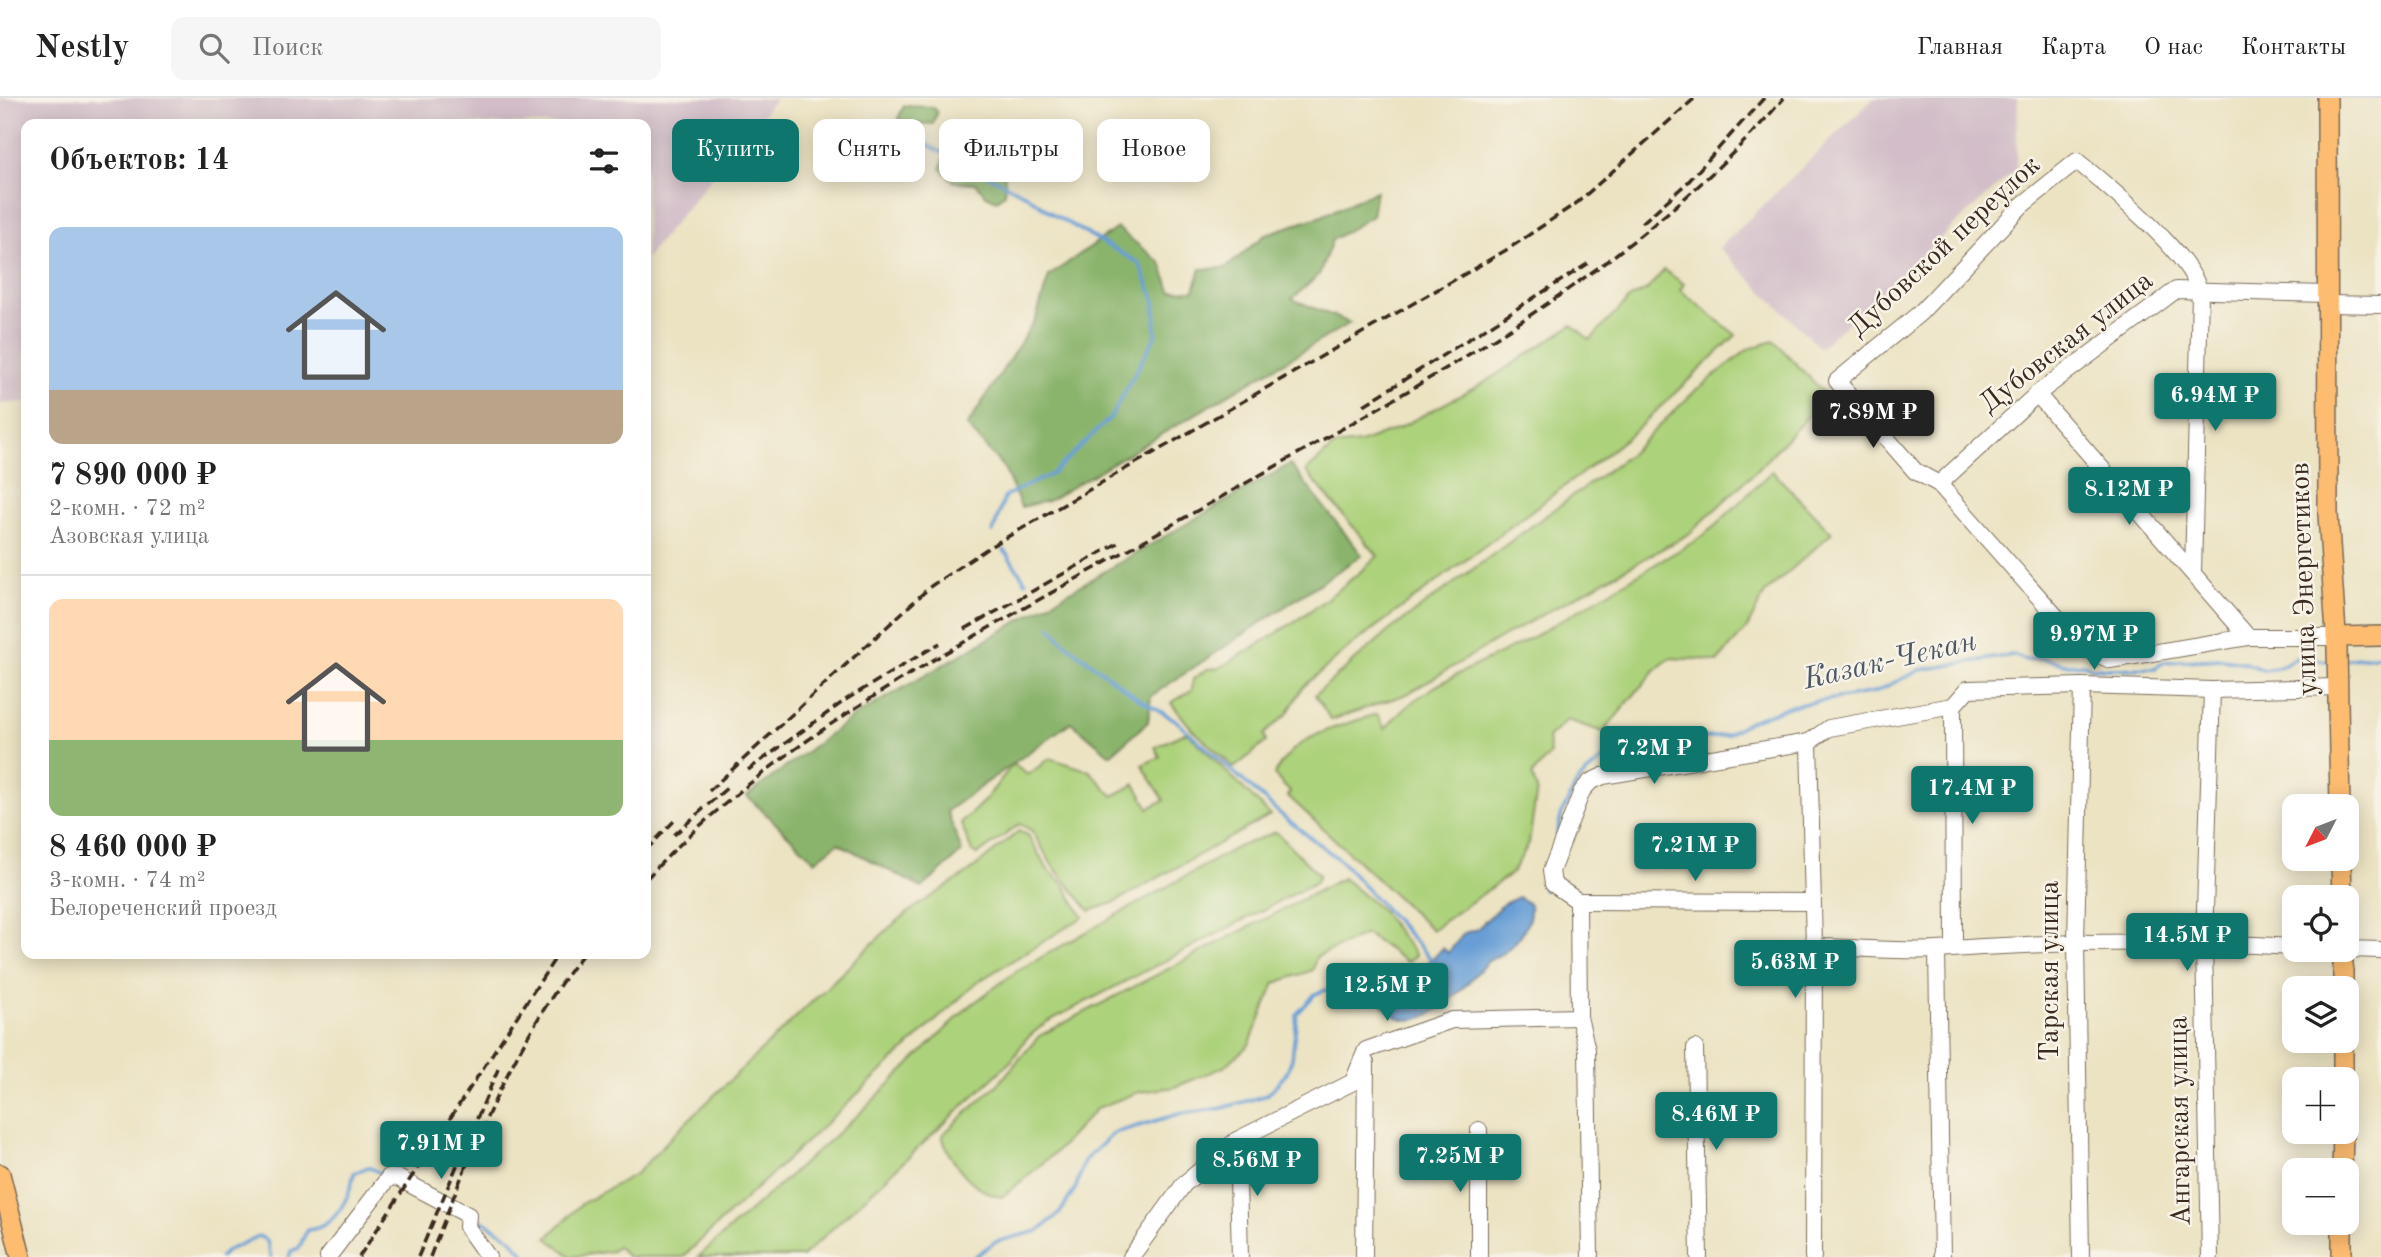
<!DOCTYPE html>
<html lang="ru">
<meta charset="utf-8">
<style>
:root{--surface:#fff;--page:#f6f6f6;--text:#222;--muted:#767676;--line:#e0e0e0;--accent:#0f766e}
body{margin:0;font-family:"Old Standard TT",serif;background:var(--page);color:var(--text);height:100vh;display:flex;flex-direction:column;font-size:26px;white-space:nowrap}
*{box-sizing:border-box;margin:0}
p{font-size:23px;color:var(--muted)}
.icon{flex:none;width:38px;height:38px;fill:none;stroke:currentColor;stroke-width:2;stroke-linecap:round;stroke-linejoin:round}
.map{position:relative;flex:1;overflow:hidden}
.drawer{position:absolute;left:21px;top:21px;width:630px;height:840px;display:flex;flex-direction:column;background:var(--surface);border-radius:14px;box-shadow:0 4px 18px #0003}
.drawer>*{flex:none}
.guide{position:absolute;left:672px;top:21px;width:665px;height:63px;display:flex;gap:14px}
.needle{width:46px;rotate:228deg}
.controls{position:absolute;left:2282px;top:696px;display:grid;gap:14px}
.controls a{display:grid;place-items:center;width:77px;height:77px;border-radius:14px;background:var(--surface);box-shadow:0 4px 18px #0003;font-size:35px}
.price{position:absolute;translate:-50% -60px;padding:0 16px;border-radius:7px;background:var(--accent);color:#fff;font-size:23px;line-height:46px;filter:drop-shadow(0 2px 4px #0008)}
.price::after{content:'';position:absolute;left:50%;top:42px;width:21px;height:16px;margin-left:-10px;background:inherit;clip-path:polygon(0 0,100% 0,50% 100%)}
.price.active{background:#222;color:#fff}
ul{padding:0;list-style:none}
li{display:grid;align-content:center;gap:14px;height:371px;padding:0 28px}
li+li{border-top:2px solid var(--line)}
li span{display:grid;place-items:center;height:217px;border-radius:14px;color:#555}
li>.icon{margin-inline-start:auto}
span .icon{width:126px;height:126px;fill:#fffc;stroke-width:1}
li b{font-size:30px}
h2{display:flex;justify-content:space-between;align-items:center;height:84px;padding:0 28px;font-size:30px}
.tag{padding:0 24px;border-radius:14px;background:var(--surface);box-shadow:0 4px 18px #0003;font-size:24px;line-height:63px}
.tag.active{background:var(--accent);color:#fff}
header{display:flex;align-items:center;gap:42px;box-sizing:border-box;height:98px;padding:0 35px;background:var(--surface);border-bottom:2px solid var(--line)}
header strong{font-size:33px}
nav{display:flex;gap:38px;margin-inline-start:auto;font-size:24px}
.search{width:490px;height:63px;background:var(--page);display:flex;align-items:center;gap:18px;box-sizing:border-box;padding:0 24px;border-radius:14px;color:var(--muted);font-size:26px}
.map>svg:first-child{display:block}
.industrial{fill:#d2bdc8}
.green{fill:#add27c;stroke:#747e4d;stroke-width:2}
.forest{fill:#8ab46c;stroke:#626f45;stroke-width:2}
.water{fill:#679ed5;stroke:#51647a;stroke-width:2}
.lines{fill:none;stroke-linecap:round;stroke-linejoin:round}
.stream{stroke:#679ed5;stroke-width:3.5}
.minor-casing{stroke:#796b58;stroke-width:18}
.major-casing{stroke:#796b58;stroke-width:22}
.minor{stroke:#fff;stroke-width:16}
.major{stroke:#fdbc70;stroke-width:19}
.rail{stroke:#3b2a1e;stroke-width:3.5;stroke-dasharray:10 5;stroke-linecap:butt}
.labels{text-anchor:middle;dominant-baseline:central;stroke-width:5;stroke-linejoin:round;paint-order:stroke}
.street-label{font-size:28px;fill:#3b2a1e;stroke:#f7f3e8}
.water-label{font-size:30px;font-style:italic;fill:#4d5867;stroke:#f7f3e8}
</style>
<header>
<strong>Nestly</strong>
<div class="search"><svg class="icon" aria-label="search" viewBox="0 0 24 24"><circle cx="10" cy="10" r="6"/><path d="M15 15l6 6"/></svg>Поиск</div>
<nav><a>Главная</a><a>Карта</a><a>О нас</a><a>Контакты</a></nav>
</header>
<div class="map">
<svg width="2381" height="1159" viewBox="0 0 2381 1159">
<rect width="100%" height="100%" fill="#f7f3e8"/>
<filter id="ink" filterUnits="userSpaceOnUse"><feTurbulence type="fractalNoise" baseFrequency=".0143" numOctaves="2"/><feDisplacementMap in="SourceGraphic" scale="14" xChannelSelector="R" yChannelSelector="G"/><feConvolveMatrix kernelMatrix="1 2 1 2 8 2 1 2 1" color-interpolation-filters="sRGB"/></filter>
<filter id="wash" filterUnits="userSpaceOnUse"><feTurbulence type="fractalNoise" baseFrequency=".00686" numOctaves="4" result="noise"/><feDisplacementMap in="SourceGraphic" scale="28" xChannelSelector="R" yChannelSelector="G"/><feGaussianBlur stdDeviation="1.57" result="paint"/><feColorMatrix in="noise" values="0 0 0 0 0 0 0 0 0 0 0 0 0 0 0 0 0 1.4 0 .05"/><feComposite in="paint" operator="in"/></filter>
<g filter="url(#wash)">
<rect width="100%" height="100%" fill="#ece3c3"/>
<g class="industrial">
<polygon points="0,0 776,0 646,160 646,26 26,26 26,304 0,306"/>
<polygon points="1874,0 2018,0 2016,71 1820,250 1719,150"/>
</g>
<g class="green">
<path d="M1664,172L1684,186L1680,192L1736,237L1635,333L1594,366L1356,544L1303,589L1287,616L1264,636L1266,644L1234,670L1192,631L1171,605L1192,592L1193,581L1207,571L1219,570C1279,535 1326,506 1378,458L1306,373L1334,348L1360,345L1399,330L1482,286L1572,227L1590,242L1630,200L1647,192Z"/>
<polygon points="1774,243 1827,298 1754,375 1689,436 1504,538 1407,596 1331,622 1315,597 1390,532 1630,356 1696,292 1749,251"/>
<path d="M1772,373L1832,435L1765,495L1747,530L1717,564C1700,559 1687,562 1670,560L1654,573L1603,634L1567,622L1548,640L1550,656L1532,677L1537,691L1529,745L1513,774L1432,832L1288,698L1290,694L1274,677C1295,636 1335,630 1377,616L1385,631C1422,584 1484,567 1534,538C1589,507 1642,473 1697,442L1715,428Z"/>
<polygon points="1187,634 1270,717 1113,805 1090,813 1052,767 1032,733 1020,726 977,757 972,754 961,725 985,702 1013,666 1028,677 1050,660 1090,673 1113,698 1135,686 1149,710 1164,702 1142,667 1160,659 1155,649"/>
<polygon points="1019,733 1028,737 1048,772 1063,785 1083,819 976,885 683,1159 628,1159 617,1148 612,1153 572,1159 547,1140 581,1106 637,1075 677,1033 890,829 914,810 969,774"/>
<polygon points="1276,734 1319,777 1316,784 1045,925 1025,942 1012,962 802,1159 698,1159 858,1017 967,910 1017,873 1238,749"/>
<path d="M1343,780L1379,810L1416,857L1407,864L1366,836L1316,859L1313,872L1275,885L1249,947L1224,969L1175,989L1139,994L1097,1010L1057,1053L1002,1099C976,1096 948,1063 942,1037L999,985L1039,938Z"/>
</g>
<g class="forest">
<polygon points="904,8 933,9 937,14 933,26 903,25 898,20"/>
<polygon points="963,43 990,59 989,67 1005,78 1005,95 997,102 986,97 975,85 954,84 941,71 948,48"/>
<polygon points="1376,93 1372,118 1332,142 1319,177 1292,201 1350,225 1048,403 1021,409 1004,370 967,328 1036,220 1049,178 1117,130 1161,165 1171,193 1194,192 1201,171 1226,170 1266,136 1322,118"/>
<polygon points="1290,366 1362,457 1151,598 1148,624 1110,657 1071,624 947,713 962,754 922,790 838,745 815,763 747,698 853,619"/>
</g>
<path class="water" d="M1519,799L1530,807C1532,825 1520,841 1506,853C1500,858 1490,860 1484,867C1465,888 1421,942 1390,914C1384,908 1380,905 1378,897H1385L1378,889C1390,874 1403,884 1418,882L1429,871L1428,865L1443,850L1448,855L1464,835L1477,831L1503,806Z"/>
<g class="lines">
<g class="stream">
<polyline points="898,32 1026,97 1054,117 1139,165 1155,203 1156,237 1111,319 1052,376 1005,398 993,434"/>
<polyline points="1004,452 1026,484"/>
<polyline points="1050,528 1065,545 1137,600 1174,621 1284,719 1342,764 1434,864"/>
<polyline points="2344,562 2381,557"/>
<polyline points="1557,736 1562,715 1578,683 1613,652 1727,637 1748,624 1791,608 1875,594 1920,572 2013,557 2025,562 2042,560 2069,567 2084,566 2092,570 2112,571 2155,570 2164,564 2221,561 2243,564 2263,572 2278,570 2296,560 2329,563"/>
<polyline points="1543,792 1546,780"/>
<polyline points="472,1117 508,1138 527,1159"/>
<polyline points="220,1159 230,1151 259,1138 267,1143 271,1159"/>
<path d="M289,1159L291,1153L299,1150L307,1132C335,1130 350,1100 354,1075L368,1069L383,1076"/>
<polyline points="974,1159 995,1144 1038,1133 1060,1115 1076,1089 1084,1063 1114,1035 1179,1016 1223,1010 1267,997 1286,976 1292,961 1297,916 1315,896 1348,884 1363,883 1385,897 1388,895"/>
</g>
</g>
</g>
<g filter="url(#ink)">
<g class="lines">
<defs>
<g id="minor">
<polyline points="2328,206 2381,207"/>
<polyline points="2037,296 2248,539"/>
<polyline points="1939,386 2037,296 2176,192 2328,196"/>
<path d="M2193,474L2200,195C2191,156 2110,90 2077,63L2021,108L1920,215L1837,283L1915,373L1939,386L2083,549L2110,562L2248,539H2336"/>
<polyline points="1953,608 1954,848"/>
<polyline points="1809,644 1814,849 1813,1159"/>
<polyline points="1578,803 1553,786 1551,773 1582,693 1590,684 1603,678 1809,644 1829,630 1953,608 1968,591 2082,588 2212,592 2337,589"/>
<polyline points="1578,803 1579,919 1587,952 1590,1159"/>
<polyline points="1578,803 1812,804"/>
<path d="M1814,849C1854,849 1896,854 1937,852C2056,843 2174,842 2294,849"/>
<polyline points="2347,851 2381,852"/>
<polyline points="1937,852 1942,1159"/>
<polyline points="1695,950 1699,1159"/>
<polyline points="1237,1042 1240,1159"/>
<polyline points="328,1159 389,1079 398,1080 468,1117 467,1129 488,1159"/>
<polyline points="1131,1159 1184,1086 1237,1042 1353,984 1366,952 1452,922 1579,919"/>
<polyline points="1364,1159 1366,965"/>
<polyline points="1479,1159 1479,1032"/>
<polyline points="2081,1159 2076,844 2082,588"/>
<polyline points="2210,1159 2204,844 2212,592"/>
</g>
<g id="major">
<polyline points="2327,0 2328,416 2337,550 2340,709"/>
<polyline points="2336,539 2381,538"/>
<polyline points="2341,761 2342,800"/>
<polyline points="2343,891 2343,852"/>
<polyline points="2343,982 2343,943"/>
<polyline points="2342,1073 2343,1034"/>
<polyline points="0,1076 21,1159"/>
<polyline points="2342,1159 2342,1125"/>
</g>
</defs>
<use href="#minor" class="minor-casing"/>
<use href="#major" class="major-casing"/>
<use href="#minor" class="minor"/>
<use href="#major" class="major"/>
<g class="rail">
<polyline points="1642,125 1688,84 1764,0"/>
<polyline points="1364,307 1589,165"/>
<polyline points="965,531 1120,444"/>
<polyline points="748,672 847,601 940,545"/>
<polyline points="709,693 931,488 988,450 1508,151 1578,104 1695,0"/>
<polyline points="674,737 729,688"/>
<polyline points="646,752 677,720"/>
<path d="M646,781C752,667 882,590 1017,514C1117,458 1216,402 1315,346C1486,250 1655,150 1784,0"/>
<polyline points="359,1159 558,856"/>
<polyline points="418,1159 499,969"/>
<path d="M430,1159C471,1054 512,945 583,856"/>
</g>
</g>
</g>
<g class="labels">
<g class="street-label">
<text transform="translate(1945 149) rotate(-43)">Дубовской переулок</text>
<text transform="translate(2067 245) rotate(-38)">Дубовская улица</text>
<text transform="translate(2305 481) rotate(-92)">улица Энергетиков</text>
<text transform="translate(2051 873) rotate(-90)">Тарская улица</text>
<text transform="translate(2181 1023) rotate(-91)">Ангарская улица</text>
</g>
<g class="water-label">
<text transform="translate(1890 563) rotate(-13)">Казак-Чекан</text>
</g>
</g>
</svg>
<div class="controls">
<a><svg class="needle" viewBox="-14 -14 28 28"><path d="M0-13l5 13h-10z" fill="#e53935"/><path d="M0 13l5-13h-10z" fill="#767676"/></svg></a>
<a><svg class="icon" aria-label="locate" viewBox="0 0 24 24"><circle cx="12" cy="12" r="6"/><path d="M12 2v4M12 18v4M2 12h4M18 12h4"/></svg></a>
<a><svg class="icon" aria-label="layers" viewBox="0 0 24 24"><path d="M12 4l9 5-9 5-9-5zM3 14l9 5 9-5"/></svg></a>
<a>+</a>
<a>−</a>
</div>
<b class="price" style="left:2215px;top:335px">6.94M ₽</b>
<b class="price active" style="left:1873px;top:352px">7.89M ₽</b>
<b class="price" style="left:2129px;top:429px">8.12M ₽</b>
<b class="price" style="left:2094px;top:574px">9.97M ₽</b>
<b class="price" style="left:1654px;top:688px">7.2M ₽</b>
<b class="price" style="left:1972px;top:728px">17.4M ₽</b>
<b class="price" style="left:1695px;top:785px">7.21M ₽</b>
<b class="price" style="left:2187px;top:875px">14.5M ₽</b>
<b class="price" style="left:1795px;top:902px">5.63M ₽</b>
<b class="price" style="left:1387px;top:925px">12.5M ₽</b>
<b class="price" style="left:1716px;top:1054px">8.46M ₽</b>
<b class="price" style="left:441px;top:1083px">7.91M ₽</b>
<b class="price" style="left:1460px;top:1096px">7.25M ₽</b>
<b class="price" style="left:1257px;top:1100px">8.56M ₽</b>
<div class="guide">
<a class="tag active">Купить</a>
<a class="tag">Снять</a>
<a class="tag">Фильтры</a>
<a class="tag">Новое</a>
</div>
<section class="drawer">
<h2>Объектов: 14<svg class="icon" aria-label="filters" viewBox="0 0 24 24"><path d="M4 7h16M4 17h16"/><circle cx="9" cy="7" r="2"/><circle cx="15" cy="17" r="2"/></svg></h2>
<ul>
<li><span style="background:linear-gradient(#a9c7e8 75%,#b9a48a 0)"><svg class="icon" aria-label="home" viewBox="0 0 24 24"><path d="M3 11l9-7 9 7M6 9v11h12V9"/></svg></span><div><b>7 890 000 ₽</b><p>2-комн. · 72 m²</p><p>Азовская улица</p></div></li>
<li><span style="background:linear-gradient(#ffd9b3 65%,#8fb573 0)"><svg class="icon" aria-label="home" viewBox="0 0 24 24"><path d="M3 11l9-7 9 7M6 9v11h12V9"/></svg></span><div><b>8 460 000 ₽</b><p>3-комн. · 74 m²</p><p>Белореченский проезд</p></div></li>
</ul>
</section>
</div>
